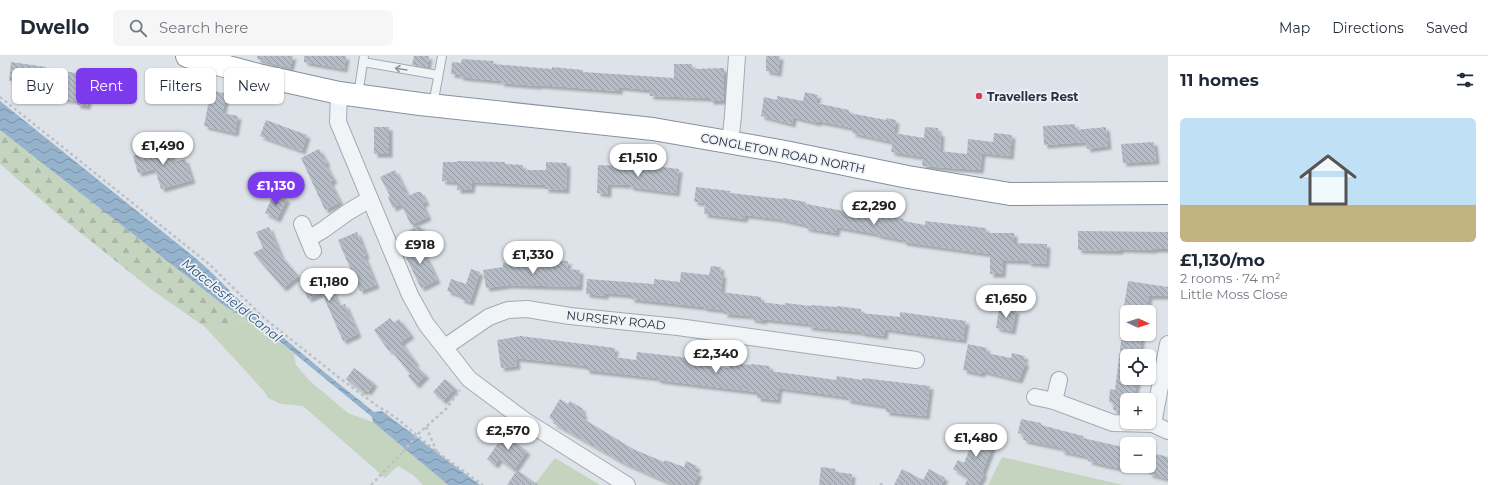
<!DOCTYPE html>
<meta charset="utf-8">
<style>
:root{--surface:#fff;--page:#f6f6f7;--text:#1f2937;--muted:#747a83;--line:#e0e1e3;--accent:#7c3aed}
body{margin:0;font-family:Montserrat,sans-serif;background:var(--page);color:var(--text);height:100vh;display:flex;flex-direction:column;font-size:15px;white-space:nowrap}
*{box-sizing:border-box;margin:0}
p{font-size:13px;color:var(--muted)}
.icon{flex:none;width:22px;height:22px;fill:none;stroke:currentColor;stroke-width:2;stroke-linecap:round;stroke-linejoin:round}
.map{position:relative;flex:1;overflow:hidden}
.drawer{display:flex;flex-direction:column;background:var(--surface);width:320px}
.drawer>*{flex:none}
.top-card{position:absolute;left:12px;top:12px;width:380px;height:36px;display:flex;gap:8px}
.needle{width:26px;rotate:94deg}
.tools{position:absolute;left:1120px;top:249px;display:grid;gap:8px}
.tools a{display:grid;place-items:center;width:36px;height:36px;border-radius:6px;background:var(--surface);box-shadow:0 1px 3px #0004;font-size:20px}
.price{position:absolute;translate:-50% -34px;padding:0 9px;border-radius:14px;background:#fff;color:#222;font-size:13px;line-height:26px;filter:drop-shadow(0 1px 2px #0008)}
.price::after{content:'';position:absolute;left:50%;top:24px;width:12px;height:9px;margin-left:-6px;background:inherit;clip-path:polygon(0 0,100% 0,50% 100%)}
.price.on{background:var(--accent);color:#fff}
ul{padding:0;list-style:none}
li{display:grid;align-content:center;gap:8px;height:212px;padding:0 12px}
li+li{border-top:1px solid var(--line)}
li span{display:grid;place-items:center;height:124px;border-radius:6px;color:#555}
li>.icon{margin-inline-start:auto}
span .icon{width:72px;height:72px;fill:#fffc;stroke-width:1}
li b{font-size:17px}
h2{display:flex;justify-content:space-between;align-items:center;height:48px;padding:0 12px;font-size:17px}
.tag{padding:0 14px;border-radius:6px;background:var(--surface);box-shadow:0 1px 3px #0004;font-size:14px;line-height:36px}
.tag.on{background:var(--accent);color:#fff}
header{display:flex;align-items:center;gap:24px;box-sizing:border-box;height:56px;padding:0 20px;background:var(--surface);border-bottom:1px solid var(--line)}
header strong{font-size:19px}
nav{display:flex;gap:22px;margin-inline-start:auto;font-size:14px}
.search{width:280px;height:36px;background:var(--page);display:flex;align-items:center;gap:10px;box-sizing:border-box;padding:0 14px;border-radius:6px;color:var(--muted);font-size:15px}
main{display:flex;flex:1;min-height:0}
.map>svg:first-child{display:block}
.grass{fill:#c5d4bf}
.forest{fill:url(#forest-firs)}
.water{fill:url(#water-waves)}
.building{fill:url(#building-back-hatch);filter:url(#shadow)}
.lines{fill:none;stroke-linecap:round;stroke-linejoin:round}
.lane-casing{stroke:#a3aab3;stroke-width:10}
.street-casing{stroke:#a3aab3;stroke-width:18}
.highway-casing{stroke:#8491a1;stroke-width:24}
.path{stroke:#bcc1c8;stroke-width:2.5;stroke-dasharray:3 3;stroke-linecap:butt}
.lane{stroke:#f1f4f7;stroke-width:8}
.street{stroke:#f1f4f7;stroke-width:16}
.highway{stroke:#fff;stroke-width:22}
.path-bridge{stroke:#bcc1c8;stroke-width:2.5;stroke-dasharray:3 3;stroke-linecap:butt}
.oneway{stroke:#8c929c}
.poi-dot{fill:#da3858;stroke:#eef2f6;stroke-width:1.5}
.labels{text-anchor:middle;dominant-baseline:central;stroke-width:3.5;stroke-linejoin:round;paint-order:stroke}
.poi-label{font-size:12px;font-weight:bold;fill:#263141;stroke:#eef2f6;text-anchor:start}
.street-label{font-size:12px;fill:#263141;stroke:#eef2f6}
.water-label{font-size:13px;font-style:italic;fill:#2d5279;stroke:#eef2f6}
</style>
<header>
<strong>Dwello</strong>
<div class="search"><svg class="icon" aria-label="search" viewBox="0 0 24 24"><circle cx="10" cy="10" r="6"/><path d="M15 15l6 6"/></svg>Search here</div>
<nav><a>Map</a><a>Directions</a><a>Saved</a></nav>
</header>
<main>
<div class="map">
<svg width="1168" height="429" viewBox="0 0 1168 429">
<defs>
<pattern id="forest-firs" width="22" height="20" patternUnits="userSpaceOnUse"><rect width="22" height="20" fill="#c5d4bf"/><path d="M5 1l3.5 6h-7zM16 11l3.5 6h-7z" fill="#a9b6a5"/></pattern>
<pattern id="water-waves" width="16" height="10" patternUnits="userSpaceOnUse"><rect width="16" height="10" fill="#96b3cd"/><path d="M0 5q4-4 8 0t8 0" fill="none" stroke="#7a92a8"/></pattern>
<pattern id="building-back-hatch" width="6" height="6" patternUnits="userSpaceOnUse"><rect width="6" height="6" fill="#b5bcc6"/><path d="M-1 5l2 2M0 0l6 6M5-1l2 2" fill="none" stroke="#9399a2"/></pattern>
<filter id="shadow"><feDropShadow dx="3.5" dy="3.5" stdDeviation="1" flood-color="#0004"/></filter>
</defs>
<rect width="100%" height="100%" fill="#dee3e9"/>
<g class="grass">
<polygon points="251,262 294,298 296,309 310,325 348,357 373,366 448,429 423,429 413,419 398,410 385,422 303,350 281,348 268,342 264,335 205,271 218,272"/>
<polygon points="1002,401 1123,429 988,429"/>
<polygon points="555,402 600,429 534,429"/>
</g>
<polygon class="forest" points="0,74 226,251 237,257 251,262 218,272 205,271 152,234 62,162 0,108"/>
<polygon class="water" points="0,45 193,200 209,214 241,246 323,315 374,356 382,355 480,429 448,429 373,366 372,361 251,262 237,257 226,251 0,74"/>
<g class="building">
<polygon points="257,0 293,0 290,12 257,3"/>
<polygon points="304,0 346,0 344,13 304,6"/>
<polygon points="414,0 429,0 427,12 412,9"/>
<polygon points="766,0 780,0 778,17 766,15"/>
<polygon points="462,3 494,5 493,8 552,13 552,11 583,14 583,16 674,22 674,8 692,8 692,13 724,12 724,45 710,45 710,42 650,40 650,34 619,31 619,35 539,29 538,30 501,27 501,25 460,21 460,19 451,18 452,6 461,7"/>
<polygon points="11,6 46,11 46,13 92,19 87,50 77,49 77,45 43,40 45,30 9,25"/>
<polygon points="173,14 204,21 200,38 187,35 185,44 174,42 176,33 170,31"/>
<polygon points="211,34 227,38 222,57 238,60 235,77 204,70"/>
<polygon points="805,36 818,39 816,47 849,54 849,57 886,64 886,62 896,64 894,77 924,82 925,71 938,72 938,77 941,77 940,95 967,98 968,83 993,86 994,77 1012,79 1010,100 982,97 980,114 922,110 923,101 891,96 893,86 852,77 853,72 818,65 818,67 793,61 792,68 761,60 764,41 777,44 777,40 803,45"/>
<polygon points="266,64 307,79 302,95 260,80"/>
<polygon points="1075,68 1075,74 1106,71 1108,90 1087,93 1086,86 1044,89 1043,70"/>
<rect x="374" y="71" width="15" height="27"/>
<polygon points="167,85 173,106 185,103 192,124 161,133 155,113 138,117 133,100 150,95 149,90"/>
<polygon points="1154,86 1156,105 1123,107 1121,88"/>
<polygon points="319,93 327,107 325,108 334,124 330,126 340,146 325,154 301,102"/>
<polygon points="457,105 505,106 505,108 523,109 523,114 546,114 546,106 567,107 566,134 545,133 545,129 472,126 471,134 457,134 457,126 442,125 443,106 457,106"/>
<polygon points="598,109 623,110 623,112 646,113 646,109 679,113 676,137 630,131 630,129 608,128 608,138 597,137"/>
<polygon points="395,114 408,140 417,136 421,136 426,146 422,148 428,161 411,169 401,148 393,152 388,141 390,140 380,121"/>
<polygon points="696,131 730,135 730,137 782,143 783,142 806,146 806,148 850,156 850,154 904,163 903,165 925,169 925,165 986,172 985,177 1014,177 1014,187 1047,188 1046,208 1028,207 1028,205 1003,204 1002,218 990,218 990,198 903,186 903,184 877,179 877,178 837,171 836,177 805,172 806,169 779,163 745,159 744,163 704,158 705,147 694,146"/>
<polygon points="274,137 287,143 277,163 265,157"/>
<polygon points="420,169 426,181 412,189 406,176"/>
<polygon points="269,171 281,200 298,220 283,232 253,197 263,192 256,176"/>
<polygon points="1078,175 1168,176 1168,193 1153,193 1153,194 1120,193 1120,195 1078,194"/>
<polygon points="357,176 366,199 364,200 376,229 360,235 338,184"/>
<polygon points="419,186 437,224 421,232 403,195"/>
<polygon points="555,204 568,205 567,213 580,214 579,231 509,229 486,232 483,214 503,211 503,207 555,209"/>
<polygon points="711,210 721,211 720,218 723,218 721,236 761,241 761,246 785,249 785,247 811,250 811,249 837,251 837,250 861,253 861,257 900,261 900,256 966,265 963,284 885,273 884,280 861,277 861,276 808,271 809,268 764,263 763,265 751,263 752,260 724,258 724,254 704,252 704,251 631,243 631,239 605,237 605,240 586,238 587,223 654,228 654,223 680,226 681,216 709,219"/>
<polygon points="323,212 339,250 345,248 358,278 343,285 322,237 308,243 299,222"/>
<polygon points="471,213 480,216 470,246 460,243 462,240 447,235 451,223 466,228"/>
<polygon points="1128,225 1168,231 1168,240 1149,240 1146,256 1123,256"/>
<polygon points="999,252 1016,254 1012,275 996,272"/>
<polygon points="390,262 394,267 399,263 411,279 401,286 416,307 414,308 426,319 416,329 408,320 410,318 391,294 389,295 374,274"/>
<polygon points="1122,278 1142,278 1139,300 1127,300 1127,322 1138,322 1133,344 1127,344 1127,356 1113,354 1114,347 1109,346 1110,333 1115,334"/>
<polygon points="521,280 615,292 614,301 636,304 637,296 699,303 699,309 729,312 730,307 751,309 751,308 770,310 769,315 808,320 836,324 837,320 862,324 863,322 930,330 926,360 886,356 886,350 847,344 847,341 779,332 777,344 757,342 757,336 657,324 657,322 586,314 586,310 554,306 516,302 517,310 501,312 497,284"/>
<polygon points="968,288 987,292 986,297 1011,302 1012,297 1025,300 1023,306 1026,306 1019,324 982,315 982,318 963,314"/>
<polygon points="354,312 374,327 368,336 365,334 363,336 346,323"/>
<polygon points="445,323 455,332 443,345 433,336"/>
<polygon points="560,343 568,348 570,345 583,353 581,356 584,358 582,362 633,393 664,406 665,404 684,411 686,405 697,410 695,416 699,417 694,429 675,429 658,422 622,406 553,367 554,365 549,361"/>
<polygon points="1021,363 1041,367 1041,369 1083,380 1083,382 1127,392 1127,409 1125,408 1124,413 1109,410 1088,405 1089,401 1061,395 1062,392 1023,384 1024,379 1018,377"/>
<polygon points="508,373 516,378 512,384 527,395 514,414 499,403 495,409 487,403"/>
<polygon points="977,374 996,381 982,417 984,418 978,429 965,429 968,422 953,413 958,404 964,407"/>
<polygon points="1149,396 1168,401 1168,423 1149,418"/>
<polygon points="821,411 836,413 835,416 852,418 851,429 819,429"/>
<polygon points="902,413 923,424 929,413 945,422 941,429 894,429"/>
<polygon points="517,414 538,429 507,429"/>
</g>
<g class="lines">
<defs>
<g id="lane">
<polyline points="363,6 438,19"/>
<polyline points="358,39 364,0"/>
<polyline points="433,49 442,0"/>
</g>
<g id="street">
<polyline points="339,37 338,66 410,239 426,268 469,323 524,364 627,429"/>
<polyline points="730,87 733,60 737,0"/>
<polyline points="302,168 313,195"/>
<polyline points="308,183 323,174 348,156 370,143"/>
<polyline points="445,291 489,261 508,254 527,253 570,260 678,271 916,304"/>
<polyline points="1035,341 1054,345 1113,367 1153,368 1168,375"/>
<polyline points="1054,345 1059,324"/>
<polyline points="1153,368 1168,288"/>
</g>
<polyline id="highway" points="187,0 258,19 339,37 420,48 653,73 780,95 908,121 1010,138 1168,137"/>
</defs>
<use href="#lane" class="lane-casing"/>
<use href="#street" class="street-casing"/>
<use href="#highway" class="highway-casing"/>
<g class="path">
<polyline points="0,41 209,208 264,262 337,320 376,349 395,361 437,396 483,429"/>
<polyline points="426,371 437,396"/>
<polyline points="418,378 446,353 460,334"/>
<polyline points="371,429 403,396"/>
<polyline points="880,429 881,428 884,429"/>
</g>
<use href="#lane" class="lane"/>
<use href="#street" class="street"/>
<use href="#highway" class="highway"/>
<polyline class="path-bridge" points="403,396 418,378"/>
</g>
<defs><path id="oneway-shaft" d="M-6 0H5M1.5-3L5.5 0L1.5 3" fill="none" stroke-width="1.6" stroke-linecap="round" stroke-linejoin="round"/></defs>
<use class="oneway" href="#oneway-shaft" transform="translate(401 13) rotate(-171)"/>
<circle class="poi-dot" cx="979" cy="40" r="4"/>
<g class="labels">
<g class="poi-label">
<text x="987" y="40">Travellers Rest</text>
</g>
<g class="street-label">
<text transform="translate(783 97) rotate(11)">CONGLETON ROAD NORTH</text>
<text transform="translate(616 264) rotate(6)">NURSERY ROAD</text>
</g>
<g class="water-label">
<text transform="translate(232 244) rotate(39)">Macclesfield Canal</text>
</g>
</g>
</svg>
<div class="tools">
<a><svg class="needle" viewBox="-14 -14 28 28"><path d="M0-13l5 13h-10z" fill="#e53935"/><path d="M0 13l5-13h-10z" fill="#747a83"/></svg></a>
<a><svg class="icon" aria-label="locate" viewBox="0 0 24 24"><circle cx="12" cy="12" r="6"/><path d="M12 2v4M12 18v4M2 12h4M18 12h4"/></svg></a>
<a>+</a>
<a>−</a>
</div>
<b class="price" style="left:163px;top:110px">£1,490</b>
<b class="price" style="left:638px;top:122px">£1,510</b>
<b class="price on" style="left:276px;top:150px">£1,130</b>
<b class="price" style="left:874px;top:170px">£2,290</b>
<b class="price" style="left:420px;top:209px">£918</b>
<b class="price" style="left:533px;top:219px">£1,330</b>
<b class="price" style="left:329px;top:246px">£1,180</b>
<b class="price" style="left:1006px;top:263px">£1,650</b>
<b class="price" style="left:716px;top:318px">£2,340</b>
<b class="price" style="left:508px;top:395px">£2,570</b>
<b class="price" style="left:976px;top:402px">£1,480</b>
<div class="top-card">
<a class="tag">Buy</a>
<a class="tag on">Rent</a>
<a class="tag">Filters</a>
<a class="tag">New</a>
</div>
</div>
<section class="drawer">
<h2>11 homes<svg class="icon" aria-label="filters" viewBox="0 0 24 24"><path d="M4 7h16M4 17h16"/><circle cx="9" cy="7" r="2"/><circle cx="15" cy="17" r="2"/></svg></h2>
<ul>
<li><span style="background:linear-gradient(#bfe0f5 70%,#c2b280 0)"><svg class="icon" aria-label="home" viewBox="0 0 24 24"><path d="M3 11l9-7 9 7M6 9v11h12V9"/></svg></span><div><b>£1,130/mo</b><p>2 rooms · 74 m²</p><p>Little Moss Close</p></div></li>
</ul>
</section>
</main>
